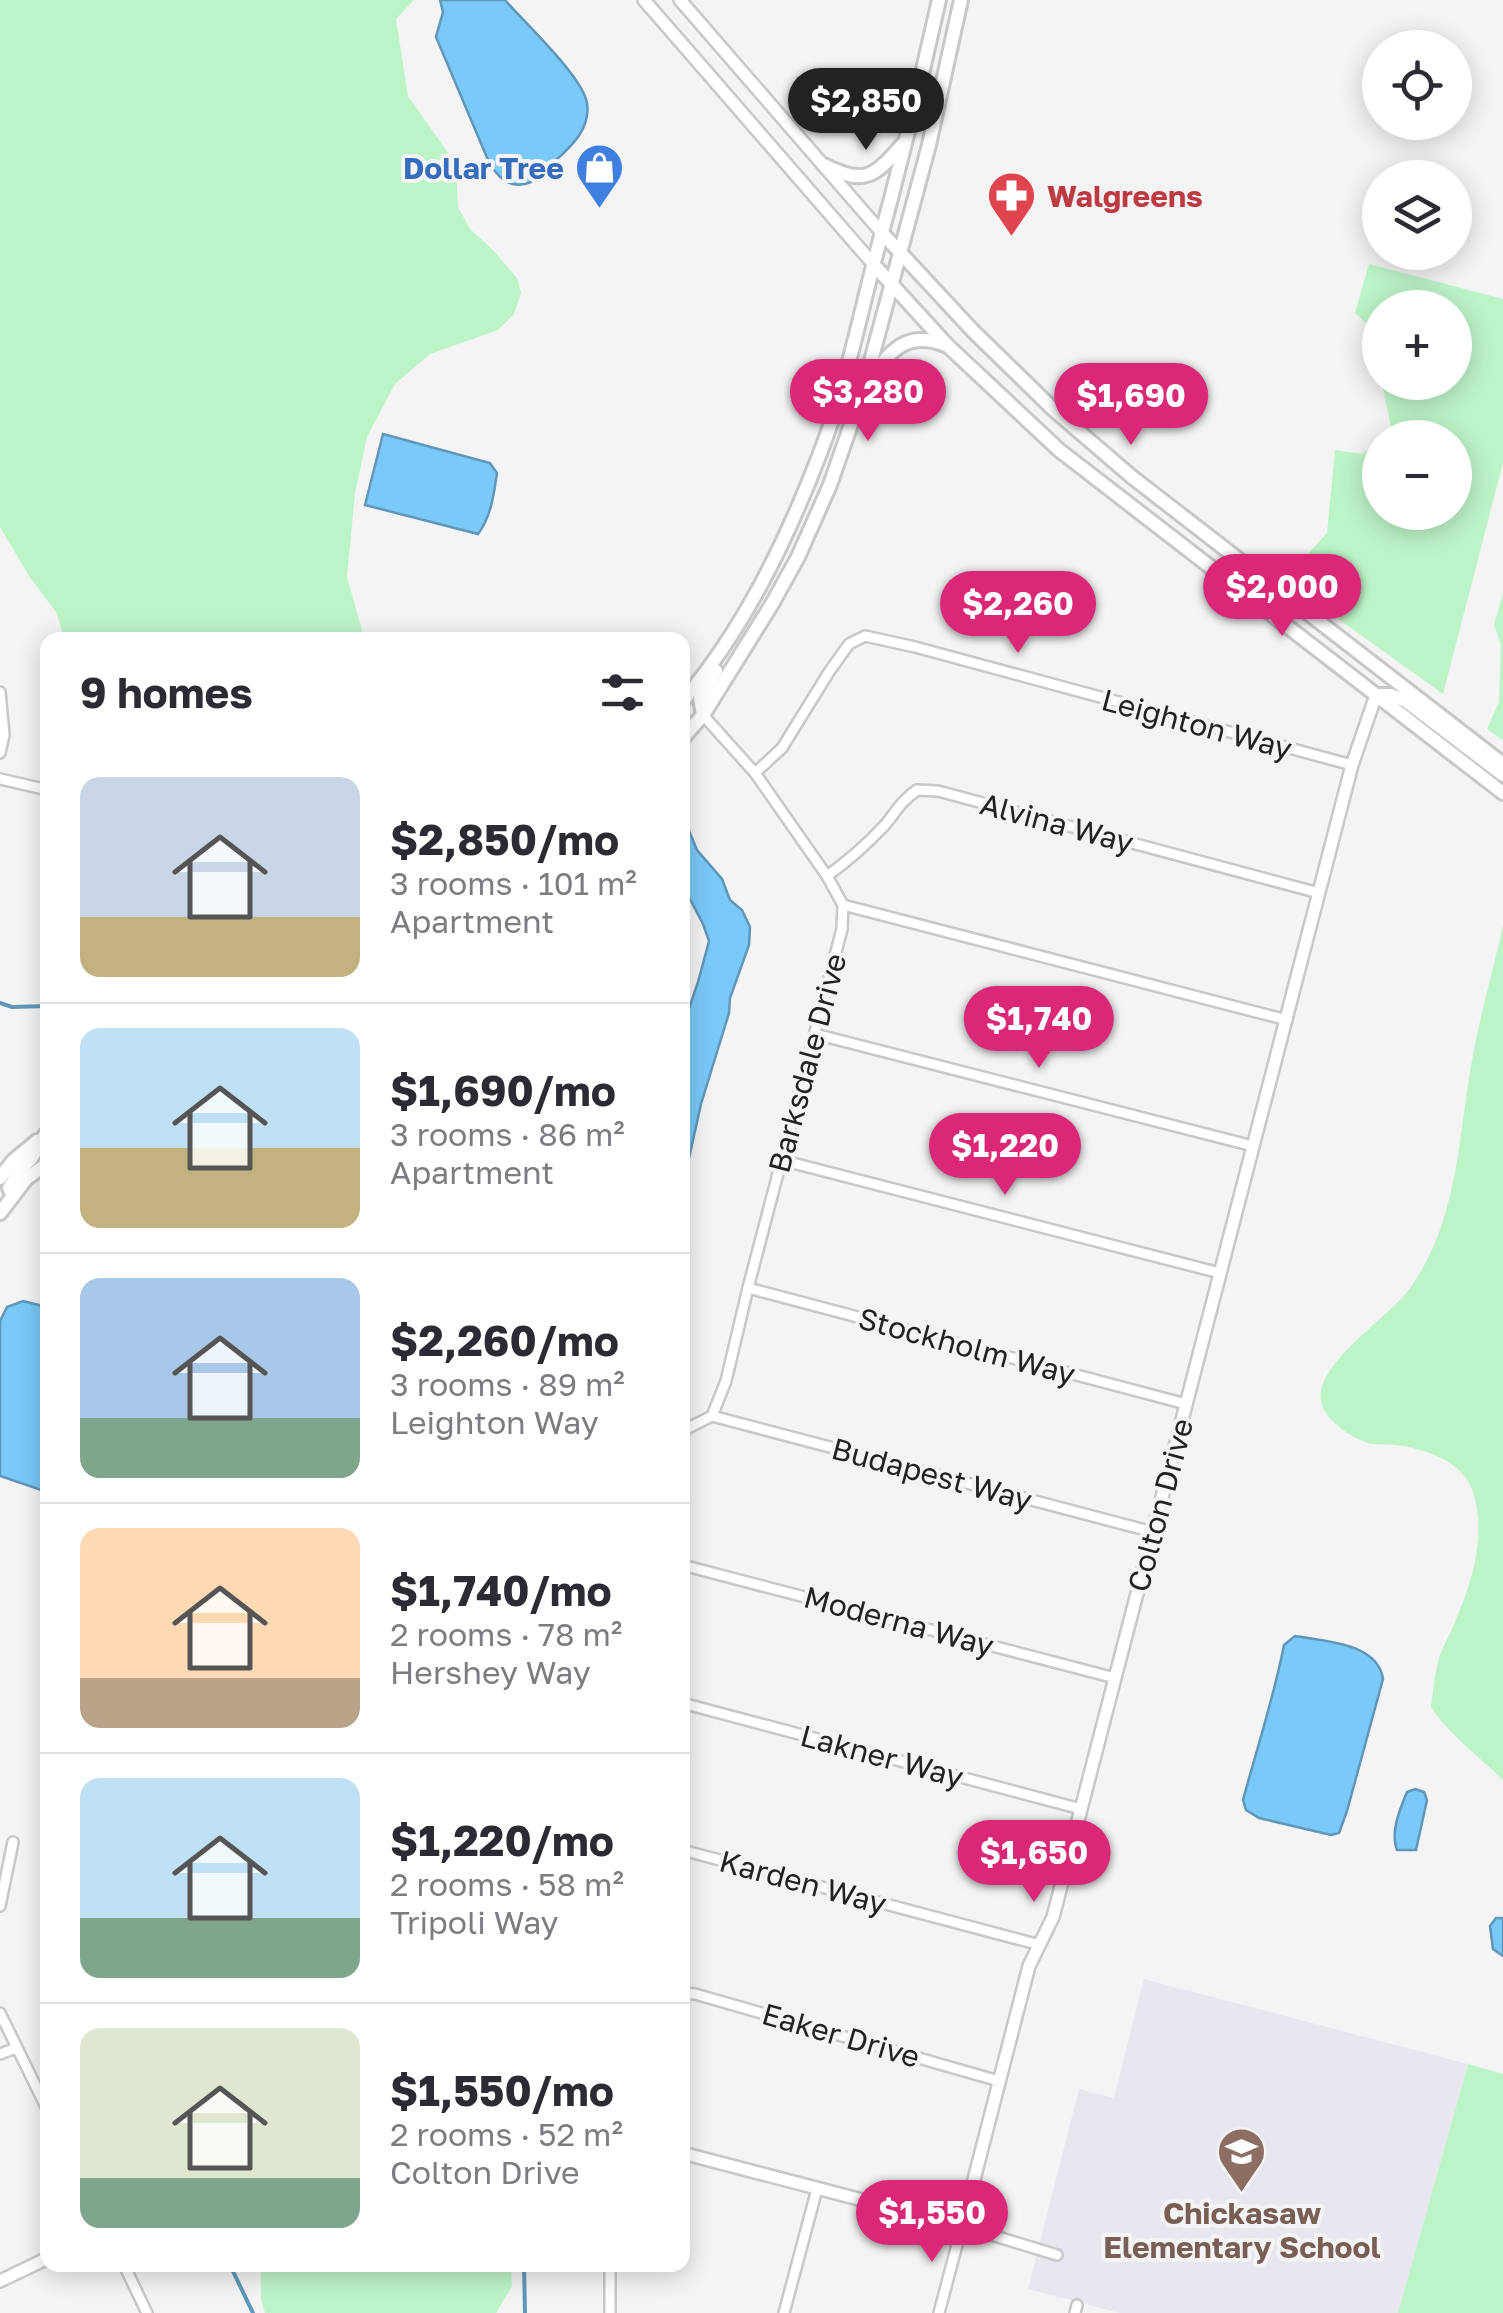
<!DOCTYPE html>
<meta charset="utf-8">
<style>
:root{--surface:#fff;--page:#f7f7f7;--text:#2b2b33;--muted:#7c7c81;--line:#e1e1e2;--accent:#db2777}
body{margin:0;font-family:"Golos Text",sans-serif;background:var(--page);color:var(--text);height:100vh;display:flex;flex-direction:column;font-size:38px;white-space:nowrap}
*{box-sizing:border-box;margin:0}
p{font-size:32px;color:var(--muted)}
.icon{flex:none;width:55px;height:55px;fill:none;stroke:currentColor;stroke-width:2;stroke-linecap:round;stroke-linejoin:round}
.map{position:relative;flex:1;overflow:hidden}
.sheet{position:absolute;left:40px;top:632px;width:650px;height:1640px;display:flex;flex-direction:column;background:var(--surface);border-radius:20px;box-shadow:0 5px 25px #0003}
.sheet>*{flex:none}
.controls{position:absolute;left:1362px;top:30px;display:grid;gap:20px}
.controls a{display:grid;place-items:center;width:110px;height:110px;border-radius:50%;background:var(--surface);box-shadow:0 5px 25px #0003;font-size:50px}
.price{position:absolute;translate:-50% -85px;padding:0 22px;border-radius:35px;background:var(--accent);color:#fff;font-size:32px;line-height:65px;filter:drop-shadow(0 2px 5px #0008)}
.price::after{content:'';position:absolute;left:50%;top:60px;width:30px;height:22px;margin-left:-15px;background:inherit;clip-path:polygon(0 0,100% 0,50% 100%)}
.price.active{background:#222;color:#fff}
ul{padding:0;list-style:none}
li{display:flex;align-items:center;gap:30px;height:250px;padding:0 40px}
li+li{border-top:2px solid var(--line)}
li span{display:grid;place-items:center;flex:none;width:280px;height:200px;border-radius:20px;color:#555}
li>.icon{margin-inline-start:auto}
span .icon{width:120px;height:120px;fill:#fffc;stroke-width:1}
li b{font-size:42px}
h2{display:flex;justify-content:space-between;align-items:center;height:120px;padding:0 40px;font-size:42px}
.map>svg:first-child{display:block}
.built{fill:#e8e7f0}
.green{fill:#bdf4c7}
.water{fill:#7ac9f9;stroke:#6097b9;stroke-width:2.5}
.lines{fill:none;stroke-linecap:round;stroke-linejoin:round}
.stream{stroke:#6097b9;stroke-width:4}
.minor-casing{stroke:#c8c8c9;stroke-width:14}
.tertiary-casing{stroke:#c8c8c9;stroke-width:16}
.secondary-casing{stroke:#c8c8c9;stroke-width:18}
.minor{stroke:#fff;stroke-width:9}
.tertiary{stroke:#fff;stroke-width:11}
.secondary{stroke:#fff;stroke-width:12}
.labels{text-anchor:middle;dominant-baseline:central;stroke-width:8;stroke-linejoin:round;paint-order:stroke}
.shop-label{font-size:30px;font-weight:bold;fill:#366cbe;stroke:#f4f4f5;text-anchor:end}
.health-label{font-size:30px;font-weight:bold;fill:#be3a42;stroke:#f4f4f5;text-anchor:start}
.street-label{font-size:30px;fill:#222223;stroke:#f4f4f5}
.education-label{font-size:30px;font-weight:bold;fill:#785e54;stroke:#f4f4f5}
</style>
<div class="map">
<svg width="1503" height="2313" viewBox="0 0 1503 2313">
<rect width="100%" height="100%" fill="#f4f4f5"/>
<polygon class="built" points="1144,1979 1468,2064 1398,2313 1120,2313 1028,2289 1079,2089 1114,2098"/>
<g class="green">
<polygon points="0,0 414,0 396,19 408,96 456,164 458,207 470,229 493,250 517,278 521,293 514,314 498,330 430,354 395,384 367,437 355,493 347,577 363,634 362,640 65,640 56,612 29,576 0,527"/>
<polygon points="1369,264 1503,299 1503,463 1443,694 1284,580 1327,533 1335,450 1362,454 1380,441 1380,512 1455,512 1455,438 1385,437 1392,432 1382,383 1455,382 1455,308 1380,308 1380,374 1371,328 1355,313"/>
<polygon points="1503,593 1503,740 1487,729 1499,702 1501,645 1494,625"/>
<path d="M1503,926V1780C1478,1755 1451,1737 1431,1707C1433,1693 1434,1677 1438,1662C1441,1650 1448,1638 1453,1627C1468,1591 1481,1557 1478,1517C1477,1505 1474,1492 1468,1481C1455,1460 1426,1450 1403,1446C1393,1444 1382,1445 1372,1444C1354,1440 1325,1421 1321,1402C1314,1365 1385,1320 1407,1292C1458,1226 1458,1138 1472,1060C1480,1015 1493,971 1503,926Z"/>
<polygon points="1468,2064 1503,2074 1503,2313 1398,2313"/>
<polygon points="261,2265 511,2265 512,2286 496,2313 265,2313 261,2299"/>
</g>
<g class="water">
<path d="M440,0H505C524,22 583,77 587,103C591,128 572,146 555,161C548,167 539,178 531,182C510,191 496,176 488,160L436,37L443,12Z"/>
<path d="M383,434L490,463L497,473C494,494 491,517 478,534L365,505Z"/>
<polygon points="683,821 688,828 697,850 722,879 730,900 742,910 750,927 749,945 730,998 729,1013 701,1104 683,1185 683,1026 698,982 709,941 703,924 683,886"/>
<polygon points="23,1301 47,1307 47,1492 0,1476 0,1321 7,1307"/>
<path d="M1295,1636C1324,1641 1378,1643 1383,1679L1347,1811L1339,1833L1331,1835L1259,1818L1246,1810L1243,1800C1257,1748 1274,1697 1284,1645Z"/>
<path d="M1415,1789L1424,1792L1427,1800L1416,1850H1397C1390,1832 1400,1809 1407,1792Z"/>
<polygon points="1496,1918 1503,1918 1503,1956 1493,1949 1490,1926"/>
</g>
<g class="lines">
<g class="stream">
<polyline points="0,1003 12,1007 48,1006"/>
<polyline points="230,2265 253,2313"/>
<polyline points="524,2265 525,2313"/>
</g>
<defs>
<g id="minor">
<polyline points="0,692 4,735 0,753"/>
<polyline points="755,773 782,748 829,672 849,644 865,636 915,647 1352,765"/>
<polyline points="0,779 48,790"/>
<path d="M827,876C848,861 866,845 884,826C897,811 899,803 917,790L938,791L1319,893"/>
<polyline points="843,905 1287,1020"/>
<polyline points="815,1034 1253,1146"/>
<polyline points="781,1160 1220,1273"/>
<polyline points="748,1288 1186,1404"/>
<polyline points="712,1416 1153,1532"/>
<polyline points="682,1431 712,1416 726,1381 748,1288 842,929 843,905 827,876 755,773 703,715"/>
<polyline points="682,1565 1115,1678"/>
<polyline points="682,1703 1081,1809"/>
<polyline points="682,1850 1040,1945"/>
<polyline points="0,1906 13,1842"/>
<polyline points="682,1993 695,1994 999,2081"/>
<polyline points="0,2013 48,2111"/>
<polyline points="0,2054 16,2048"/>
<polyline points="124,2265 147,2313"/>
<polyline points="610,2313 610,2265"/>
<polyline points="784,2313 817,2189"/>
<polyline points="939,2313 962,2226 1057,2255"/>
<polyline points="1075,2313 1077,2305"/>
</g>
<g id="tertiary">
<polyline points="644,0 874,265"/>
<polyline points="680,0 882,233"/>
<polyline points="682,2153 962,2226 1029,1966 1053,1917 1352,765 1376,695"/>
<polyline points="0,2281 48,2258"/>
</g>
<g id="secondary">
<path d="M824,165C867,187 875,175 904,143"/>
<polyline points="882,233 973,331 1054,410 1132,477 1503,764"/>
<polyline points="874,265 948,346 1059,450 1503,793"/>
<path d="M872,376C892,348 909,331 945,345"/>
<polyline points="1376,695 1391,695 1406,701 1503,775"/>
<path d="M682,702C743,630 785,544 819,456C843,395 857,329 873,266C897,178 919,89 939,0"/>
<polyline points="703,715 700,698 716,671"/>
<polyline points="682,739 703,715 772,604 798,557 830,485 864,387 929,145 961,0"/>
<polyline points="0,1178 13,1161 37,1141"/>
<polyline points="13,1196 9,1188 18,1173 31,1159 45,1135"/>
<polyline points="0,1213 26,1179 48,1163"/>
</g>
</defs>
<use href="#minor" class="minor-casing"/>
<use href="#tertiary" class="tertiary-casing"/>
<use href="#secondary" class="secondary-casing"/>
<use href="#minor" class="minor"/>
<use href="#tertiary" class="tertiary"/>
<use href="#secondary" class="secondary"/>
</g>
<defs>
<symbol id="shop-pin" viewBox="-11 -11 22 30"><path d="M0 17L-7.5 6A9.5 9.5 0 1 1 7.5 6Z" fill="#3f7fe0" stroke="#f4f4f5"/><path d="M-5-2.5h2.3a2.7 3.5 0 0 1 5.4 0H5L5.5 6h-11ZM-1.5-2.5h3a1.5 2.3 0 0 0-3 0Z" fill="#fff"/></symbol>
<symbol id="pharmacy-pin" viewBox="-11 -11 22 30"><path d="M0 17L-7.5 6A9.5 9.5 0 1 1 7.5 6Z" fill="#e0444e" stroke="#f4f4f5"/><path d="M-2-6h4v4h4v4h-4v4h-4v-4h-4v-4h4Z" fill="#fff"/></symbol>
<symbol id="school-pin" viewBox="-11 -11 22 30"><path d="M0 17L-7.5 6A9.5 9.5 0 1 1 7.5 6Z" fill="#8d6e63" stroke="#f4f4f5"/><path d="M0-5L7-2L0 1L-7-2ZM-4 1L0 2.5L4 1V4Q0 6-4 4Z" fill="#fff"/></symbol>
</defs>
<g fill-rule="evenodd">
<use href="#shop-pin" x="572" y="140" width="55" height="75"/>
<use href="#pharmacy-pin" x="984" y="168" width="55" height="75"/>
<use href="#school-pin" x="1214" y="2124" width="55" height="75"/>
</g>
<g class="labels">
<g class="shop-label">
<text x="564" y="168">Dollar Tree</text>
</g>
<g class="health-label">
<text x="1047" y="196">Walgreens</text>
</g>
<g class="street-label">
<text transform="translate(1197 724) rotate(15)">Leighton Way</text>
<text transform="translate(1057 823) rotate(15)">Alvina Way</text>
<text transform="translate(807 1063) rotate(-75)">Barksdale Drive</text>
<text transform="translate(967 1346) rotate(15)">Stockholm Way</text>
<text transform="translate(932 1474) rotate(15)">Budapest Way</text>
<text transform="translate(1160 1505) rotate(-75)">Colton Drive</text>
<text transform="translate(899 1621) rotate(15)">Moderna Way</text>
<text transform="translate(882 1756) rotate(15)">Lakner Way</text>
<text transform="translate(803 1882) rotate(15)">Karden Way</text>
<text transform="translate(841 2035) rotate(16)">Eaker Drive</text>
</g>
<g class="education-label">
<text x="1242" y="2213">Chickasaw<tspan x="1242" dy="34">Elementary School</tspan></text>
</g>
</g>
</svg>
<div class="controls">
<a><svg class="icon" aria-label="locate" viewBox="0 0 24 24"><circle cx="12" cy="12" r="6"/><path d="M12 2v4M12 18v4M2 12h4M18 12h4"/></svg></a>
<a><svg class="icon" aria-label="layers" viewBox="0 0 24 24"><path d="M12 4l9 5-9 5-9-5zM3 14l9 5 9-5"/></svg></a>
<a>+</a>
<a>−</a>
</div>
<b class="price active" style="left:866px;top:153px">$2,850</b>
<b class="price" style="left:868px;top:444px">$3,280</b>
<b class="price" style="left:1131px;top:448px">$1,690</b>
<b class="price" style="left:1282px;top:639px">$2,000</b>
<b class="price" style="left:1018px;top:656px">$2,260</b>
<b class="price" style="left:1039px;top:1071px">$1,740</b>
<b class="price" style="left:1005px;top:1198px">$1,220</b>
<b class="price" style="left:1034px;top:1905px">$1,650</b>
<b class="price" style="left:932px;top:2265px">$1,550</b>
<section class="sheet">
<h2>9 homes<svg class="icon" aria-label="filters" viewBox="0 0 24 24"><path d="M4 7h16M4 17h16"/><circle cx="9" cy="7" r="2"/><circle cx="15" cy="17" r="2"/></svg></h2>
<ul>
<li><span style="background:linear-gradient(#c9d6e8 70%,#c2b280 0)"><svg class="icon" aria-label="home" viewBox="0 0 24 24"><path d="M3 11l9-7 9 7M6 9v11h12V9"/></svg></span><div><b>$2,850/mo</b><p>3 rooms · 101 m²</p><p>Apartment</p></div></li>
<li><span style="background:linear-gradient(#bfe0f5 60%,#c2b280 0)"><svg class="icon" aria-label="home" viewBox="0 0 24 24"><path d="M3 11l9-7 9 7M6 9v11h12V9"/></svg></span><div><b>$1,690/mo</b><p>3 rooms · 86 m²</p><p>Apartment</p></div></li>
<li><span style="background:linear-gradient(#a9c7e8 70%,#7fa58c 0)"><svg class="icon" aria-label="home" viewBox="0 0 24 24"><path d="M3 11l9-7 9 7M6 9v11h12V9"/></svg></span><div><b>$2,260/mo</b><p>3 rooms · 89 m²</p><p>Leighton Way</p></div></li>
<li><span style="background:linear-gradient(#ffd9b3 75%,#b9a48a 0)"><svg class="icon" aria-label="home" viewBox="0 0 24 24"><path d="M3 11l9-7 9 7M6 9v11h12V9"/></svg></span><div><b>$1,740/mo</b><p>2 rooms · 78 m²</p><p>Hershey Way</p></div></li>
<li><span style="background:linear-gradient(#bfe0f5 70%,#7fa58c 0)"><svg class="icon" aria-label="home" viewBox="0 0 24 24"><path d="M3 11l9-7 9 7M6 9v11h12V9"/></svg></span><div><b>$1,220/mo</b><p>2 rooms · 58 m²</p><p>Tripoli Way</p></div></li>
<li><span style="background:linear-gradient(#dfe7d0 75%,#7fa58c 0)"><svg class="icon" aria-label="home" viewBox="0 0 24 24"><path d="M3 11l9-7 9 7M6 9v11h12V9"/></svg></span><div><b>$1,550/mo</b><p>2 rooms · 52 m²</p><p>Colton Drive</p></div></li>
</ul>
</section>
</div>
